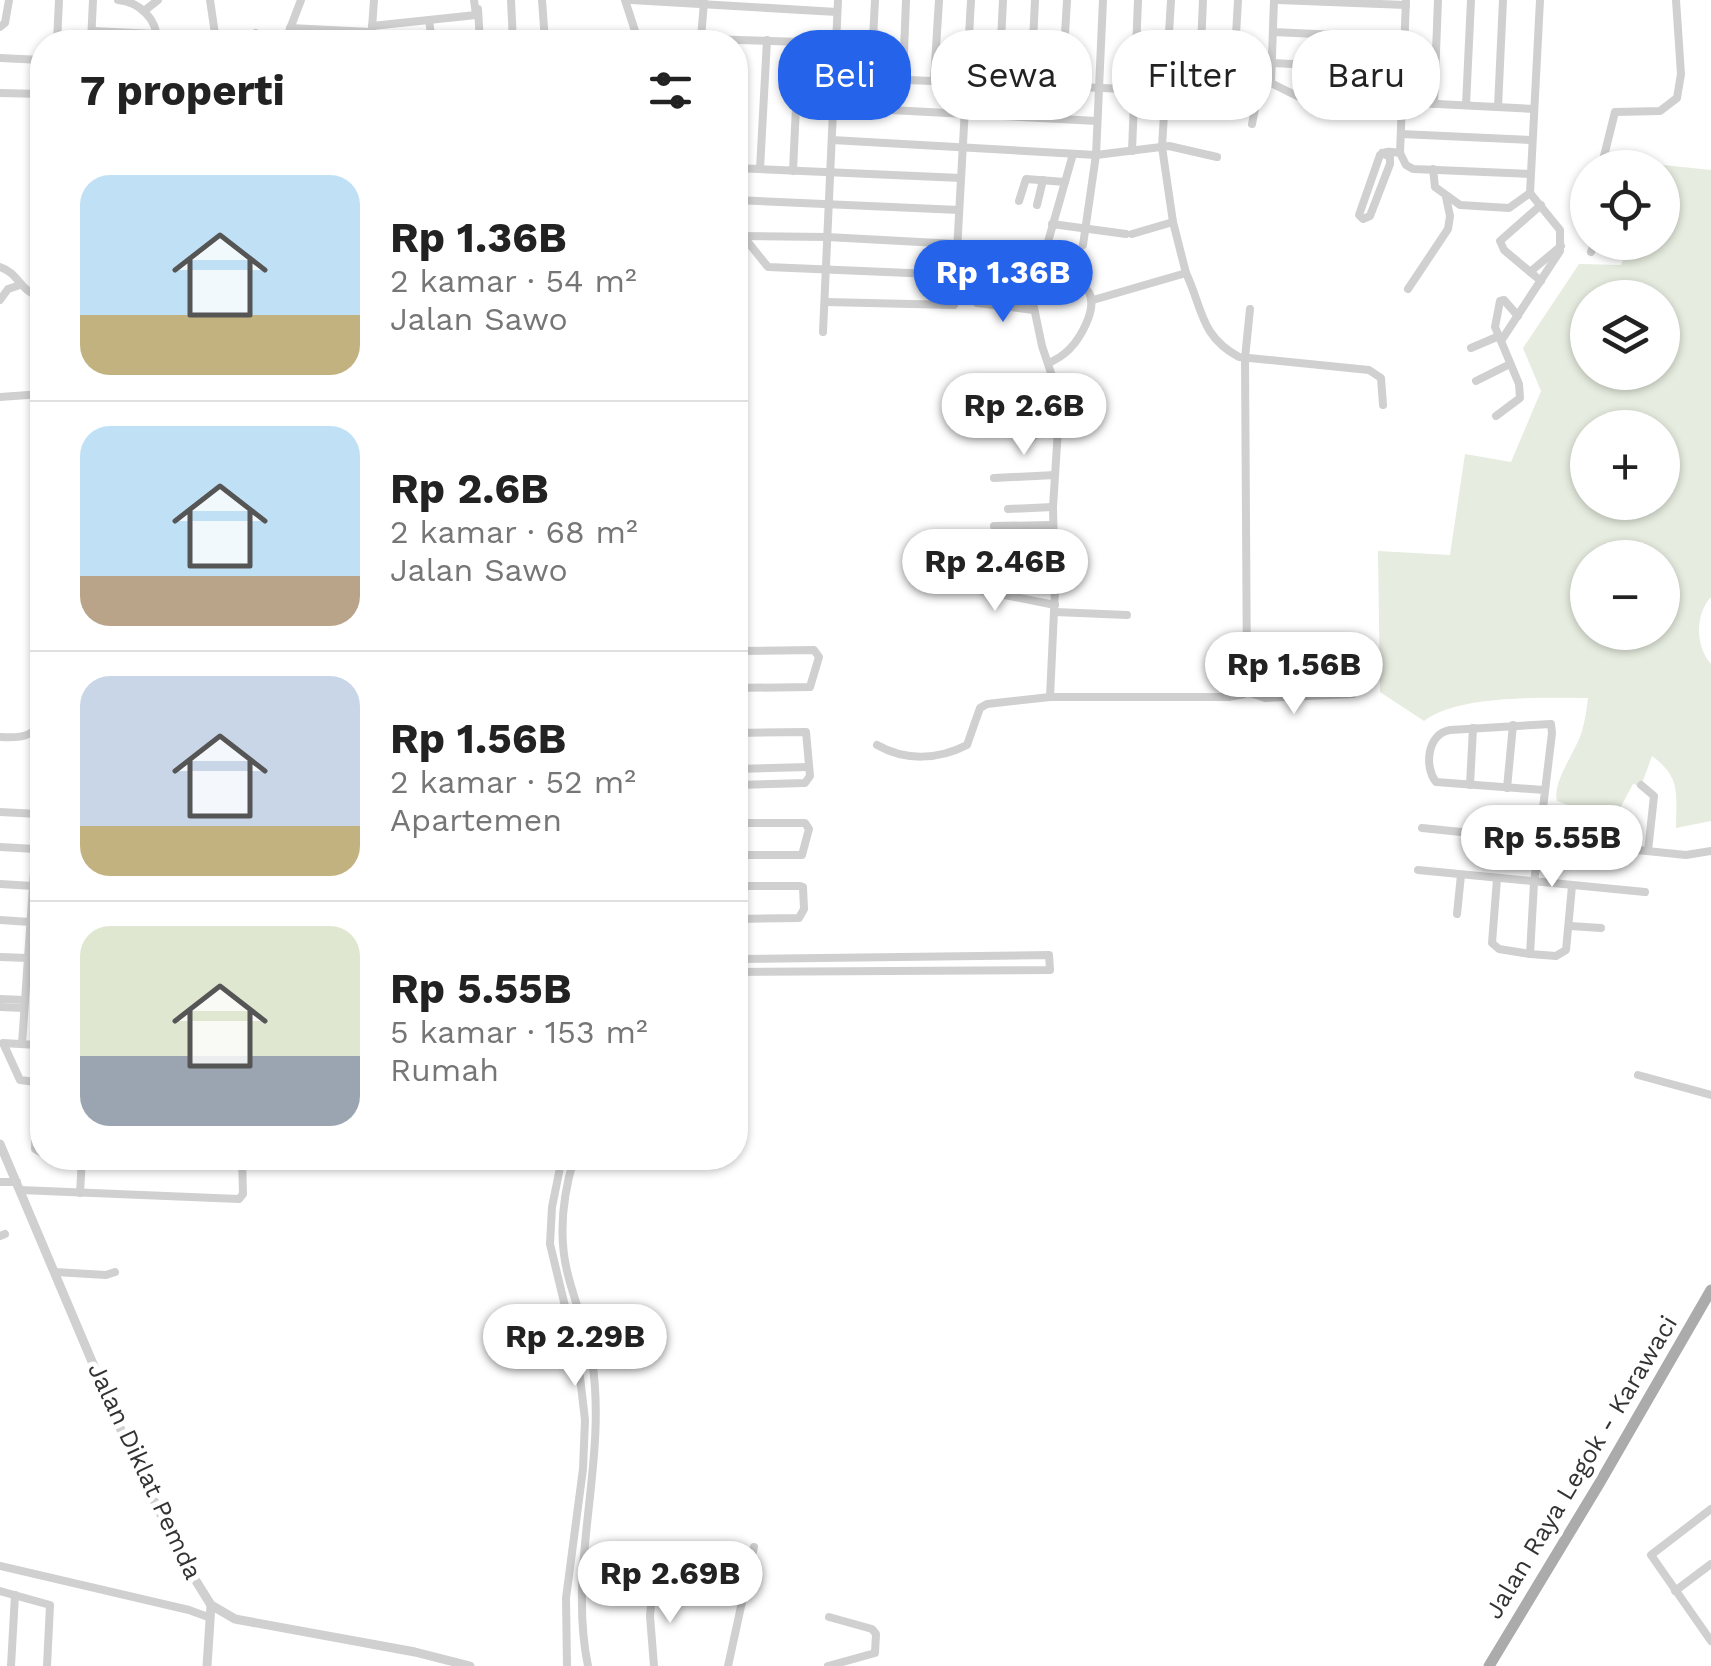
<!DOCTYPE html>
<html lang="id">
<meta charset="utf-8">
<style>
:root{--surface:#fff;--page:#f2f2f2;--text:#222;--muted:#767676;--line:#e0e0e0;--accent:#2563eb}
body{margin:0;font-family:"Work Sans",sans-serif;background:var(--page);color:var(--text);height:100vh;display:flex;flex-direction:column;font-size:38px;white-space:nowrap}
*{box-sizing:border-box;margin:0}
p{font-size:32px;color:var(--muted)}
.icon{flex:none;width:55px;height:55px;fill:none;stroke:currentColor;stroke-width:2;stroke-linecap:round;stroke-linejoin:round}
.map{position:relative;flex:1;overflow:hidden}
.panel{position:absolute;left:30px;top:30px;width:718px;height:1140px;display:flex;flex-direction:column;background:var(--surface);border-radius:40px;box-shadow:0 2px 8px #0004}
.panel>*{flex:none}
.guide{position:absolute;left:778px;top:30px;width:782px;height:90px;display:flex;gap:20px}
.tools{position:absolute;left:1570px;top:150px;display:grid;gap:20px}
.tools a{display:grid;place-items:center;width:110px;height:110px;border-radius:50%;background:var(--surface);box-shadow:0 2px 8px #0004;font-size:50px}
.price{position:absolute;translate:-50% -85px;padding:0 22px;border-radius:35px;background:#fff;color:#222;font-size:32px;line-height:65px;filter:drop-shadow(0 2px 5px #0008)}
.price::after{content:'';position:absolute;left:50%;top:60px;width:30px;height:22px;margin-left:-15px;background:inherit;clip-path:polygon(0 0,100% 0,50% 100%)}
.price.on{background:var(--accent);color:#fff}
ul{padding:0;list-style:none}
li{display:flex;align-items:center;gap:30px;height:250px;padding:0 50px}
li+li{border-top:2px solid var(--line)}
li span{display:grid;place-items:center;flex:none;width:280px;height:200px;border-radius:30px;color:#555}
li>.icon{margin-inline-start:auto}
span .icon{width:120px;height:120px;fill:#fffc;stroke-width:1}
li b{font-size:42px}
h2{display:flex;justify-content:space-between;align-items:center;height:120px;padding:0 50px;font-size:42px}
.tag{padding:0 35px;border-radius:40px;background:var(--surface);box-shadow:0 2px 8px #0004;font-size:35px;line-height:90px}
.tag.on{background:var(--accent);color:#fff}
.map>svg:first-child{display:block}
.green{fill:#e6ecdf;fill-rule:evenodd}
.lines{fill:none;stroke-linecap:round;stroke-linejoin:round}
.minor{stroke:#d0d0d0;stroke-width:8}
.tertiary{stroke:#d0d0d0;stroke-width:9}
.primary{stroke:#ababab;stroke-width:11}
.labels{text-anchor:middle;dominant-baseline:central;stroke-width:10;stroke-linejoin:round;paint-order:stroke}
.street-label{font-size:25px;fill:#333;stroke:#fff}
</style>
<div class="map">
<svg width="1711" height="1666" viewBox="0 0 1711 1666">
<rect width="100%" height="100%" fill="#fff"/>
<path class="green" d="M1654,164L1711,170V597C1695,614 1695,646 1711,664V821L1676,828C1676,795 1682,778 1652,756L1641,786L1633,784L1618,812L1605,819L1557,801C1552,781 1576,752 1582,731C1585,720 1587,708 1588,698C1544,698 1459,694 1424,721L1380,692L1378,551L1450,555L1465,454L1511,462L1541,391L1523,348L1579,264L1621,265L1629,243L1662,242V168L1653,167ZM1588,298H1662V372H1588ZM1588,428H1662V502H1588ZM1588,558H1662V632H1588Z"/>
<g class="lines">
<g class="minor">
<path d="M118,0C140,2 158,20 157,42"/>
<polyline points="210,0 215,34 210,42"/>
<polyline points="511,0 513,42"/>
<polyline points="542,0 545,42"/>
<polyline points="625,0 637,37"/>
<polyline points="631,0 837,12"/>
<polyline points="1278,0 1406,5"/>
<polyline points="1406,0 1400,153 1406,165 1413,169 1530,174"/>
<polyline points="478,9 480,42"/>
<polyline points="144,11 158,0"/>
<polyline points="429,20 432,42"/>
<polyline points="372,26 476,15 474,0"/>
<polyline points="0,27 5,23 9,0"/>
<polyline points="290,28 371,32"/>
<polyline points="92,31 157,34"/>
<polyline points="1273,32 1405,38"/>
<polyline points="256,33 274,42"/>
<polyline points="701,38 704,2"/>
<polyline points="57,42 59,0"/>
<polyline points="91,42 93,0"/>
<polyline points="285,42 301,0"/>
<polyline points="371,42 374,0"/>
<polyline points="637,42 637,37 836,43"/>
<polyline points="0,58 42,60"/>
<polyline points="1271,63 1403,69"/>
<polyline points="834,77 1199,92 1271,83 1299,97 1534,109"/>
<polyline points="871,79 875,0"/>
<polyline points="903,79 906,0"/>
<polyline points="934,80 939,0"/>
<polyline points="999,83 1003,0"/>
<polyline points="1271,83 1274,0"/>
<polyline points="1031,85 1035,0"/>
<polyline points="1062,86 1067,0"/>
<polyline points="1233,87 1238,0"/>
<polyline points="1199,92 1203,0"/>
<polyline points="0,93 42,94"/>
<polyline points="1434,104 1438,0"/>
<polyline points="796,105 1097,121"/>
<polyline points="1466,105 1471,0"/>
<polyline points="1498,107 1503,0"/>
<polyline points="1252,124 1260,84"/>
<polyline points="1401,134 1532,140"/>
<polyline points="832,140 1096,155 1169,146 1217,157"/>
<polyline points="1132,151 1138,0"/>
<path d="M1382,153L1390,157V164L1370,216L1363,219L1359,215L1380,155C1386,150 1393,152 1400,153"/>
<polyline points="735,168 961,178"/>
<polyline points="1601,168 1615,112 1660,111 1677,98 1681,74 1676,0"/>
<polyline points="760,169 767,40"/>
<polyline points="1433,169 1435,187 1460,205 1509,208 1530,193"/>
<polyline points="793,171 799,41"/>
<polyline points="735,200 959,210"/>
<polyline points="1019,201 1026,179 1065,182"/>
<polyline points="1037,205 1043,180"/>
<polyline points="1541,205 1500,241 1504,250 1541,281"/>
<polyline points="1052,224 1126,234"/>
<polyline points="1132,234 1173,222"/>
<polyline points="735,236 827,237 957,244"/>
<polyline points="743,236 768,267 956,275"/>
<polyline points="1083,245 1096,155 1103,0"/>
<polyline points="1591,252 1595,242"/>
<path d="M0,267C20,274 18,290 42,298"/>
<polyline points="1530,272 1561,246"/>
<path d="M1186,273C1203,309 1200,336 1239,357L1369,370L1381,378L1383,405"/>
<path d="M999,274C1012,276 1025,279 1039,279C1071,279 1105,281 1086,324C1078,342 1067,356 1048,363"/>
<polyline points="1408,289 1448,229 1450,216 1446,197"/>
<polyline points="0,300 8,289 20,285"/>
<polyline points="1093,300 1186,273 1173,222 1162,147 1171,0"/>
<polyline points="825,302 954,305 971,0"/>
<polyline points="977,303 1034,310"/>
<polyline points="823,332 838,0"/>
<polyline points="1501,341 1495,327 1500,301 1504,300 1518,316"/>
<polyline points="1471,348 1499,336"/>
<polyline points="1476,381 1510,364"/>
<polyline points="0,397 42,394"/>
<polyline points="1496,416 1520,398 1519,384 1501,341 1560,251 1560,230 1530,193 1540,0"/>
<polyline points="1028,442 1039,430 1058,428"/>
<polyline points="994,478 1055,475"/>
<polyline points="1008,509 1053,507"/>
<polyline points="994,526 1053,525"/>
<polyline points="735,579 737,579"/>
<polyline points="944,583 1055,605"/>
<polyline points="1055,612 1127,615"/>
<polyline points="735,616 739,616"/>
<polyline points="735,651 814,650 819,657 810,687 735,688"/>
<polyline points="1245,691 1265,698 1353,694"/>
<polyline points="1050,697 1055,590 1053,507 1059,414 1058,394 1042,346 1032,298 1073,154"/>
<polyline points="735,733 806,732 810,776 805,783 735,785"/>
<path d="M0,737C18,738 33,738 42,721"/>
<path d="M877,745C905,761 938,760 967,745L980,708L987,704L1050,697H1229L1244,694L1247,683L1245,358L1250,309"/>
<polyline points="735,769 808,767"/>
<polyline points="1470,785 1473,728"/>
<polyline points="1641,785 1654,796 1648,851"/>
<polyline points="1507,788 1513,725"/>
<path d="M1544,790L1436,782C1424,767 1427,734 1450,730L1551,724L1552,733L1534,883L1530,954L1556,956L1566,950L1572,886"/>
<polyline points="0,812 38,814"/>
<polyline points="735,823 805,823 809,829 802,855 735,855"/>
<polyline points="1422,828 1686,855 1711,851"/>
<polyline points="0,847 36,849"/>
<polyline points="1418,870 1645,892"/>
<polyline points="1497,879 1492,943 1499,949 1530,954"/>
<polyline points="0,884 33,886"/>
<polyline points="735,886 800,886 803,887 804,909 799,918 735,919"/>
<polyline points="1457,914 1461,875"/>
<polyline points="0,920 30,922"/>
<polyline points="1570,926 1601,928"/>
<polyline points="0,957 28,958"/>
<polyline points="735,959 1049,955 1050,970 735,972"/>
<polyline points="0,999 25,1000"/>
<polyline points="0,1007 24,1008"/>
<polyline points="22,1044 38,814 42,815"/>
<polyline points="42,1051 42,1082"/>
<polyline points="1638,1075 1711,1095"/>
<polyline points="35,1082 20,1080 3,1043 37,1045"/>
<polyline points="42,1119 36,1125 35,1149 42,1153"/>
<polyline points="562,1158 552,1207 550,1244 578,1360 585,1420 583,1469 566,1598 567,1666"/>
<path d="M574,1158C563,1195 558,1233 567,1271C574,1301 587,1330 592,1360C608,1463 567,1564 588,1666"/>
<polyline points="0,1182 17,1182"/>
<polyline points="20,1190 239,1199 243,1194 242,1158"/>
<polyline points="80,1193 82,1158"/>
<polyline points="0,1236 5,1234"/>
<polyline points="55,1272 106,1275 115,1272"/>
<polyline points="1711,1509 1651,1555 1711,1641"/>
<polyline points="0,1566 189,1610 208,1617"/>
<polyline points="653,1583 650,1616 654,1666"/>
<polyline points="0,1591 50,1605 47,1666"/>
<polyline points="1675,1591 1711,1564"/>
<polyline points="11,1666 15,1595"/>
<polyline points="728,1666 754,1547"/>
<polyline points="828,1666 875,1653 876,1634 872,1629 829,1617"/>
</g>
<g class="tertiary">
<polyline points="0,1144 129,1449 183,1560 211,1605 235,1619 415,1652 470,1666"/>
<polyline points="207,1666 211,1605"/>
</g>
<polyline class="primary" points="1489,1666 1599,1484 1711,1290"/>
</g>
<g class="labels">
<g class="street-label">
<text transform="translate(1581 1467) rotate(-59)">Jalan Raya Legok - Karawaci</text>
<text transform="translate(145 1471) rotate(65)">Jalan Diklat Pemda</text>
</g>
</g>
</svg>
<div class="tools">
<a><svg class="icon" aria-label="locate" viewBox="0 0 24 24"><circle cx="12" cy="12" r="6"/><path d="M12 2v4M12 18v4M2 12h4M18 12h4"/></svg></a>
<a><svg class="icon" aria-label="layers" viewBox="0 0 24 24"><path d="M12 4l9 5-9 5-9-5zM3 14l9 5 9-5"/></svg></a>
<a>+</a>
<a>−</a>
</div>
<b class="price on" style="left:1003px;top:325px">Rp 1.36B</b>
<b class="price" style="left:1024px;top:458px">Rp 2.6B</b>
<b class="price" style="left:995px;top:614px">Rp 2.46B</b>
<b class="price" style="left:1294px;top:717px">Rp 1.56B</b>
<b class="price" style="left:1552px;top:890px">Rp 5.55B</b>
<b class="price" style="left:575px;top:1389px">Rp 2.29B</b>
<b class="price" style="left:670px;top:1626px">Rp 2.69B</b>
<div class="guide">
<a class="tag on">Beli</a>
<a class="tag">Sewa</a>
<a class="tag">Filter</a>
<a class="tag">Baru</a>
</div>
<section class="panel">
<h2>7 properti<svg class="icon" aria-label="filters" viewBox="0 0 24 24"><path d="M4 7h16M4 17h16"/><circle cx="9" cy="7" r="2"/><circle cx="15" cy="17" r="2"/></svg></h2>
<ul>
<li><span style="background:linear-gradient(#bfe0f5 70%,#c2b280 0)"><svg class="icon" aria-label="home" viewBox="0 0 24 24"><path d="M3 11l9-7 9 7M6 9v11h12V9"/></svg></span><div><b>Rp 1.36B</b><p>2 kamar · 54 m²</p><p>Jalan Sawo</p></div></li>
<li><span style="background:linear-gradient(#bfe0f5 75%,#b9a48a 0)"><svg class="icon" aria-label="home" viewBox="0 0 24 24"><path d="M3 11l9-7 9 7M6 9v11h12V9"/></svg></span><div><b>Rp 2.6B</b><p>2 kamar · 68 m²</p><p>Jalan Sawo</p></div></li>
<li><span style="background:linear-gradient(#c9d6e8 75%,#c2b280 0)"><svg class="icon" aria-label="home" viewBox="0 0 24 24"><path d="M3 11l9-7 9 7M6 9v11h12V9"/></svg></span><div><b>Rp 1.56B</b><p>2 kamar · 52 m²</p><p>Apartemen</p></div></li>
<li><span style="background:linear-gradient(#dfe7d0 65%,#9aa5b1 0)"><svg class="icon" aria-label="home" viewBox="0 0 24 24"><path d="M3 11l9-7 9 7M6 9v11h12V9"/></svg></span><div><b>Rp 5.55B</b><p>5 kamar · 153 m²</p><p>Rumah</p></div></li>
</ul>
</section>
</div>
